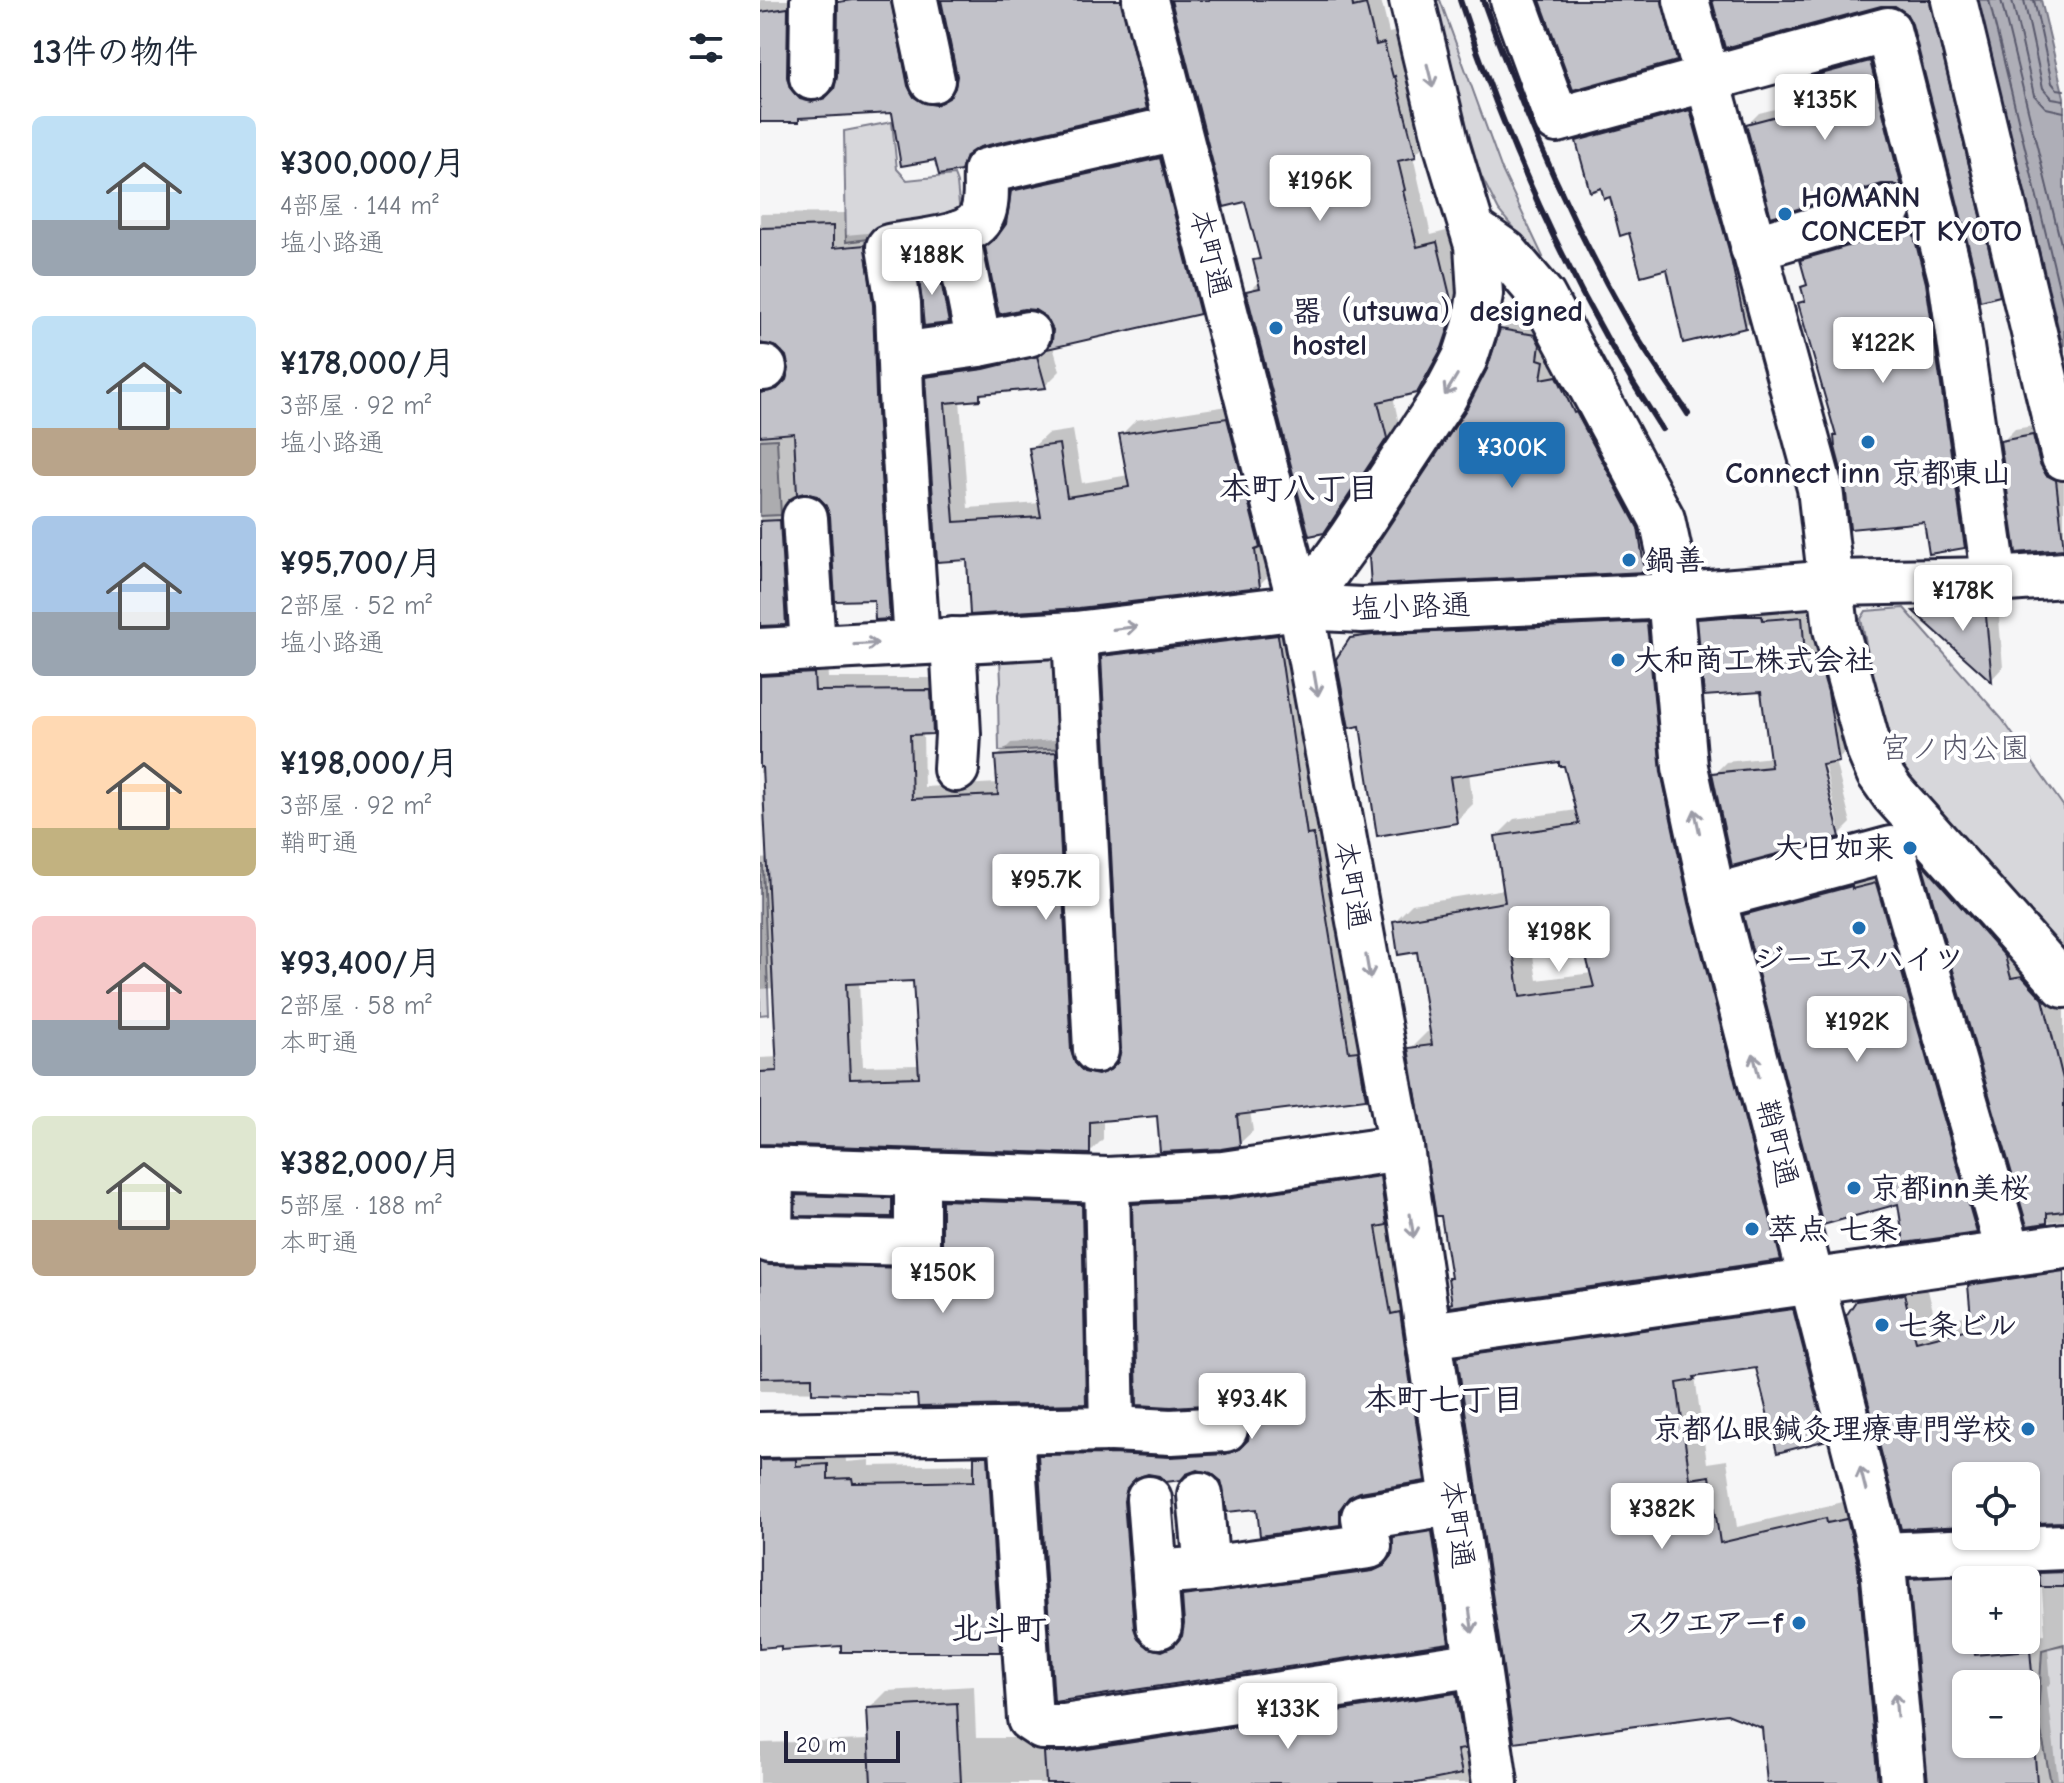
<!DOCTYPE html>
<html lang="ja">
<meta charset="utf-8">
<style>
:root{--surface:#fff;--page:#f6f6f7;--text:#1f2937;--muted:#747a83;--accent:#1f6fb2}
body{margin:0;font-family:"Comic Neue","Klee One",sans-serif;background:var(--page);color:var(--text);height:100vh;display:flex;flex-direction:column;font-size:30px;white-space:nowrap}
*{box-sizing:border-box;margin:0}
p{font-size:26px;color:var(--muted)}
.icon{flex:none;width:44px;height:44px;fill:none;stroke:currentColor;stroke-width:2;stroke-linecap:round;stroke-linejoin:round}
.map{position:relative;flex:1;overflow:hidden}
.side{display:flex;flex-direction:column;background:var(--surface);width:760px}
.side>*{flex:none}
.fabs{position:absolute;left:1192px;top:1462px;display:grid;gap:16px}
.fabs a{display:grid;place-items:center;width:88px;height:88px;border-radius:12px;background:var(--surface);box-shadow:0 2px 6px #0004;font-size:40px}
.scale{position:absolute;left:24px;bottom:20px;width:116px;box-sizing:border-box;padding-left:8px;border:4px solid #22223b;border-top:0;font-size:22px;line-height:28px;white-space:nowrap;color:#22223b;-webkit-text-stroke:6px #fff;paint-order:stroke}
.price{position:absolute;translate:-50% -68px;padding:0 18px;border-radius:8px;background:#fff;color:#222;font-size:26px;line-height:52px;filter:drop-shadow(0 2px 4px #0008)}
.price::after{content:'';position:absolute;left:50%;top:48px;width:24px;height:18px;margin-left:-12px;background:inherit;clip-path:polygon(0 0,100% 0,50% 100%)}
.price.selected{background:var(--accent);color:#fff}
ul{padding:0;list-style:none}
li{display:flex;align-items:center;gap:24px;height:200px;padding:0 32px}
li span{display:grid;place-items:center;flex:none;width:224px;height:160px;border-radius:12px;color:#555}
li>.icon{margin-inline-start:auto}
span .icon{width:96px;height:96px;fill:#fffc;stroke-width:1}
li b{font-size:34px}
h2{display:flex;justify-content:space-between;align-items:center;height:96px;padding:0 32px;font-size:34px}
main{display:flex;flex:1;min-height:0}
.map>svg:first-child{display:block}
.green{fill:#d7d7db;stroke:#7c7c8b;stroke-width:2}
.water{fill:#aeaeb7;stroke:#767685;stroke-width:2}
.shadow{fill:#0003;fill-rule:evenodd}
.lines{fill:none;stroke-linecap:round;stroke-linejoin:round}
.shore{stroke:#5a5a6d;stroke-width:2}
.building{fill:#c2c2c9;stroke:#22223b;stroke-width:2;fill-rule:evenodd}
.minor-casing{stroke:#22223b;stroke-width:50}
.minor{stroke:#fff;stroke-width:44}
.rail{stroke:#22223b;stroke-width:6}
.oneway{stroke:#9c9ca7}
.poi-dot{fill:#1f6fb2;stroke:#fff;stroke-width:3}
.labels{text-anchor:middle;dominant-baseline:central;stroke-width:8;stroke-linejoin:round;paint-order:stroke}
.poi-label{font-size:30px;font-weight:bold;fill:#22223b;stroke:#fff;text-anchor:start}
.street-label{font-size:30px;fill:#22223b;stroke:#fff}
.park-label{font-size:30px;fill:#58586b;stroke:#fff}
.neighbourhood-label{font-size:32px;font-weight:bold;fill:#22223b;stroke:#fff}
</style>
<main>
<section class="side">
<h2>13件の物件<svg class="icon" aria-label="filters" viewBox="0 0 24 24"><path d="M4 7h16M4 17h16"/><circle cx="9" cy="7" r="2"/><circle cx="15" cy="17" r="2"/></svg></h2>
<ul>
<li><span style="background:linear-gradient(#bfe0f5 65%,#9aa5b1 0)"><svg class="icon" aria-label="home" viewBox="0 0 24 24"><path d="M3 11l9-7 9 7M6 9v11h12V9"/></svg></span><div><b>¥300,000/月</b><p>4部屋 · 144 m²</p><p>塩小路通</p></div></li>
<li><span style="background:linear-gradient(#bfe0f5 70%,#b9a48a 0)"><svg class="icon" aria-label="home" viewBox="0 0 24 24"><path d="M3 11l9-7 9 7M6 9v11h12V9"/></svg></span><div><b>¥178,000/月</b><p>3部屋 · 92 m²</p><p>塩小路通</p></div></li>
<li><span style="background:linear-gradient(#a9c7e8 60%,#9aa5b1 0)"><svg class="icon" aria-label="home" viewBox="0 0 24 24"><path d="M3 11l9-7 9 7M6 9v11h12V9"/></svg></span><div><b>¥95,700/月</b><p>2部屋 · 52 m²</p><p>塩小路通</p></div></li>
<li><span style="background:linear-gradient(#ffd9b3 70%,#c2b280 0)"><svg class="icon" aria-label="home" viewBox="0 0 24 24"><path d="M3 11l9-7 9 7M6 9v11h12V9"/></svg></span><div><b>¥198,000/月</b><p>3部屋 · 92 m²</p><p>鞘町通</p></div></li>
<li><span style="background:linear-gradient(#f6c9c9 65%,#9aa5b1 0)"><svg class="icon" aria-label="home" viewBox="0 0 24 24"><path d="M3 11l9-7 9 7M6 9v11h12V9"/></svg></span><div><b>¥93,400/月</b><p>2部屋 · 58 m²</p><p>本町通</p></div></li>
<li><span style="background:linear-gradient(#dfe7d0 65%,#b9a48a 0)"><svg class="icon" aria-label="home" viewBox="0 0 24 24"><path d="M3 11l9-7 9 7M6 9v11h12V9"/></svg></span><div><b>¥382,000/月</b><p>5部屋 · 188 m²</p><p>本町通</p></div></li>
</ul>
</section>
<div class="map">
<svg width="1304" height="1783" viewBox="0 0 1304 1783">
<rect width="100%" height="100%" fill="#f6f6f7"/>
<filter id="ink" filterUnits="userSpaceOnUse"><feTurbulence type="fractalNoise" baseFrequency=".0125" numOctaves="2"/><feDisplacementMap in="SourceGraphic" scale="16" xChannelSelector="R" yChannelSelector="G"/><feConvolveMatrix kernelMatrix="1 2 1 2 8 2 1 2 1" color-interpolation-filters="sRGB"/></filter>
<g filter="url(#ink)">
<g class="green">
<polygon points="671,0 680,0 742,170 783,257 779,259 739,211 715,164"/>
<polygon points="132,122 137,169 147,180 194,175 197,183 201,226 86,242 84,131"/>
<polygon points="17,439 21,515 0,516 0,440"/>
<polygon points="1144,608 1242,719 1304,807 1304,963 1135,761 1113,678 1101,619 1106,611"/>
<polygon points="302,655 309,748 239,751 238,694 241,682 240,659"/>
<polygon points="0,865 3,865 9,1014 0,1015"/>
<polygon points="1304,1644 1304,1783 1291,1783 1278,1716 1282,1650"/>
</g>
<polygon class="water" points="1210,0 1281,0 1304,97 1304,385"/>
<g class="shadow">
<polygon points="0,0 40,0 67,89 77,87 79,78 80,3 83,0 145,0 177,91 191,92 197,89 199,75 181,0 375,0 400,94 386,107 217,147 214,155 200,169 177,157 134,111 43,116 38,120 0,120"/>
<polygon points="413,0 621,0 629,33 637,31 668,142 653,156 671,235 690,230 705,293 695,333 670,378 656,391 633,396 639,424 577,517 563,531 488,292 500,280 495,261 501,255 487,200"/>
<polygon points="782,0 913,0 926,49 916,60"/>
<polygon points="954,0 1181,0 1249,284 1239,295 1217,271 1154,23 1147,10 1134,4"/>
<polygon points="1121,51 1153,174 1142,185 988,124 999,113 1039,103 1034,83 1045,72"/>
<polygon points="948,93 1003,308 985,326 908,267 871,231 818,141 836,123"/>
<polygon points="417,141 456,295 439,312 293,346 300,371 285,386 226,392 219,398 200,400 208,508 281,503 271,449 287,434 313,430 322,483 369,475 361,435 376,420 481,404 514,570 499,585 209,557 179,560 168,377 183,362 240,354 294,342 295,329 241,234 247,224 253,192 270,174"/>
<polygon points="1164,207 1230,520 1204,546 1166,520 1078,435 1040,304 1046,298 1043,288 1048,282 1042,261 1068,235"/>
<polygon points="85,213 86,235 118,232 143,604 130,617 116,598 67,502 58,494 43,491 35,494 33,504 39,609 26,623 0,624 0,376 19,380 28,378 31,367 28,355 18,345 0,341 0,214"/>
<polygon points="184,259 195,314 188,321 160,269 167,261"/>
<polygon points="754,318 788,323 795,348 792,368 810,364 897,558 885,570 709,409 729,370 742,330"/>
<polygon points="1285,424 1304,465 1304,547 1258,551 1242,442 1255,429"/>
<polygon points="1237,594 1243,667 1232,679 1155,610 1167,599"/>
<path d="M904,606L1037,1241L1020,1259L694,1302L690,1279L692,1276L650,1049L667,1032L672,1031L659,950L635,921L652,904L745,889L737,836L754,819L817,810L805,763L801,759L709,773L713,804L696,821L591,639L609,621ZM819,924L832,973L777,980L769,932Z"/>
<path d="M1053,606L1056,644L1069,643L1090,748L1075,761L1091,823L1079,835L954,774L966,762L1012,757L1002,689L939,620L951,608ZM1062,755L1080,830H1076L1058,756Z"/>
<path d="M531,623L619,1084L606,1097L490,1111L493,1131L479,1144L399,1114L343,1119V1139L330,1152L0,1142V1058L19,1057L15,988L0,989V859L9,858L5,773H0V659L67,661L68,678H183L185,718L172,732H163L164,787L239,783L238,756L251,743L309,739L353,1062L361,1059L363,1049L343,657L357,643ZM155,979L160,1065L103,1066L99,982Z"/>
<polygon points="1184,845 1304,983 1304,1220 1269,1224 1164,864"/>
<polygon points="1135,865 1235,1212 1216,1231 1139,1201 986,915 1005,896"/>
<polygon points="632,1165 639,1210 629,1220 677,1467 664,1480 599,1490 592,1494 592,1510 579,1523 498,1507 452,1471 437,1468 400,1474 388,1472 379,1475 376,1487 416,1639 424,1636 426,1624 424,1597 437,1584 627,1559 634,1556 635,1538 648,1525 685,1519 701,1628 688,1641 296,1700 280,1456 292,1443 481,1442 490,1439 492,1428 487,1414 374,1205 387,1192"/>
<polygon points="47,1186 141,1189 141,1206 131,1215 38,1196"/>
<polygon points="197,1187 335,1192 339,1389 326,1402 159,1393 0,1391 0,1235 171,1255 181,1253 184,1244 184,1201"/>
<polygon points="1304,1255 1304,1520 1277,1510 1266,1513 1266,1476 1206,1476 1206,1524 1098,1303 1119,1282 1164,1274 1176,1323 1212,1314 1210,1286 1230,1265"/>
<polygon points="1050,1293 1083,1421 1066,1439 997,1366 938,1374 935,1377 947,1463 967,1460 977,1527 1083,1502 1084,1507 1104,1503 1143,1783 1010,1783 1004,1727 699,1357 716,1340"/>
<polygon points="0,1432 85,1447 86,1462 110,1460 110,1466 216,1464 216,1457 234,1439 258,1631 240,1650 83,1643 0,1646"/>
<path d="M1304,1556V1647L1288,1648L1291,1683L1287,1687L1298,1779H1304V1783H1170L1151,1580L1169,1562L1224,1560L1226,1580H1206V1640H1266V1636L1285,1634L1281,1574L1298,1557ZM1206,1684H1266V1744H1206Z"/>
<polygon points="713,1676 735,1783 0,1783 0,1743 111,1740 109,1709 127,1691 214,1686 216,1738 302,1738"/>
</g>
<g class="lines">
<g class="shore">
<polyline points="1229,0 1304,308"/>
<polyline points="1241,0 1304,256"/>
<polyline points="1252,0 1274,95 1286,108 1304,112"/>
<polyline points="1264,0 1283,88 1292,98 1304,100"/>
<polyline points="1274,0 1292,83 1297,89 1304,90"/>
<polyline points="1260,173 1304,351"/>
</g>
</g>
<g class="building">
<polygon points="92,0 131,0 148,86 154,97 164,103 176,105 189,98 195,88 197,76 181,0 361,0 387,109 220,147 206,156 201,171 179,175 175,160 141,166 132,113 39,118 39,122 0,122 0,12 28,8 27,77 30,88 40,99 52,102 65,98 74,89 77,77 78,2"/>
<polygon points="411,0 592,0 593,7 606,4 616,45 624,43 633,77 635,76 656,157 638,161 645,190 643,191 657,247 677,242 693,308 691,321 682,348 657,393 618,402 627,438 564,533 549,536 486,291 500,288 493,260 500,259 485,202 464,207"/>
<polygon points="780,0 902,0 917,61 813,90"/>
<polygon points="952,0 1170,0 1240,296 1220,301 1215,272 1152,24 1146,13 1135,6 1121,6 965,48"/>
<polygon points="1110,61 1142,188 1134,184 1122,184 1011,217 986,124 1039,110 1031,82"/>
<polygon points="930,110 969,250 986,328 923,343 907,269 881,276 869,233 860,236 850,197 844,199 841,188 830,192 816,141"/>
<polygon points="400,158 440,314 287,349 292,341 293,330 286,317 275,310 264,309 239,314 225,247 236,238 246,224 251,191"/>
<polygon points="1150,220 1166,283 1205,548 1169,554 1164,522 1090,529 1085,485 1075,447 1074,436 1076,436 1038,303 1045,301 1041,287 1047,285 1040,260 1136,232 1146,226"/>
<polygon points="73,226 73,248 105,245 113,305 116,396 130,619 115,620 114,600 75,601 70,516 65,504 57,496 44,493 37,495 34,433 0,436 0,393 17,389 26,380 29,369 26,356 17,347 0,343 0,228"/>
<polygon points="178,265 189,323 164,326 158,268"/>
<polygon points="740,329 775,335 780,345 778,359 784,361 781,379 797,376 814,413 816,412 878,528 885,572 611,585 609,556 707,408 727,369"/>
<polygon points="277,356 286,388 220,394 220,400 185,403 194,522 281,517 269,448 299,444 307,497 369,487 359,434 467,418 500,548 495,550 500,587 319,608 210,615 207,560 177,562 165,377 224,369"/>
<polygon points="1273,435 1280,464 1286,475 1296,480 1304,549 1256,553 1240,441"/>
<polygon points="20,520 26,625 0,626 0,521"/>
<polygon points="1225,605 1232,682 1153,611"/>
<polygon points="977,616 1002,616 1003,620 1042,617 1045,655 1057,655 1068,692 1079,762 1062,765 1080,837 972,866 952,773 1011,767 1001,692 944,696 937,619"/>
<path d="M887,622L901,772L929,903L1021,1260L690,1307L689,1304L692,1303L688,1278H691L681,1216H676L648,1048L672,1045L657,952L638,955L633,921L745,902L735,836L819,824L804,766H799V762L690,777L697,823L617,836L600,726L589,728L576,659L590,638L612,635ZM818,926L834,987L760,997L751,937Z"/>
<path d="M518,635L547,835L553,834L589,1052L598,1051L606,1099L477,1115L480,1146L461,1149L400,1152L397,1116L330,1122V1154L0,1144V1072L17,1071L2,767H0V676L54,673L55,691L171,690L173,734L150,735L152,799L238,795L235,756L296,752L311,1051L315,1063L324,1072L338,1075L350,1070L358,1062L361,1049L341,656ZM153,981L159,1077L90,1079L86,984Z"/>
<polygon points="1162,863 1245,956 1251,978 1262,976 1283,999 1304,1083 1304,1211 1287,1213 1287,1223 1267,1226"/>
<polygon points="1116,883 1217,1233 1144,1243 1138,1204 1063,1225 983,915 1092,886 1092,889"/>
<polygon points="620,1176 627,1225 616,1227 631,1314 640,1312 665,1481 600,1492 589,1497 580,1509 580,1525 500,1536 497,1509 467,1512 461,1481 451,1473 437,1470 426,1474 421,1480 406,1482 399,1476 388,1474 376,1478 367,1488 364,1501 374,1628 378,1639 388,1648 402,1651 414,1646 422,1636 424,1624 422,1596 613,1571 624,1566 632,1556 633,1537 672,1531 689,1643 294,1702 278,1455 352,1454 410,1457 466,1454 479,1449 488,1440 490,1428 485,1415 476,1406 464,1404 411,1407 377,1405 372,1204 466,1199"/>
<polygon points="36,1195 132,1198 132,1217 35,1216"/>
<polygon points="182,1200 322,1204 326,1404 158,1407 157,1395 52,1393 52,1377 1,1378 0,1262 9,1265 156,1268 168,1265 178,1256 182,1244"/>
<polygon points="1304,1271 1304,1522 1276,1523 1275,1510 1266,1511 1266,1476 1206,1476 1206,1526 1141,1529 1086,1316 1096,1301 1144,1294 1156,1342 1212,1328 1208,1285"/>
<polygon points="1033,1309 1067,1440 1017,1453 996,1368 934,1377 935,1380 917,1383 930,1479 950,1476 960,1543 1066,1518 1067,1523 1087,1519 1097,1559 1118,1783 1007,1783 1002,1728 967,1714 754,1742 697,1356"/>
<polygon points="214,1456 228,1456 240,1652 81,1652 81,1646 21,1650 21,1646 0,1648 0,1460 36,1459 36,1466 68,1464 68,1479 92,1478 93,1483 168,1482 214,1481"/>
<polygon points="1304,1572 1304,1587 1280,1587 1279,1573"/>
<polygon points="1206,1576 1206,1640 1213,1640 1215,1655 1270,1650 1273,1684 1206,1684 1206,1744 1274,1744 1277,1783 1168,1783 1149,1579"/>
<polygon points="696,1693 705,1749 697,1750 702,1774 657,1783 286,1783 284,1752 308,1752"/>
<polygon points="197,1703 201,1783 111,1783 107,1708"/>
</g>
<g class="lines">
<defs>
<g id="minor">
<polyline points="155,0 172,80"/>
<polyline points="385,0 541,607 641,1148 735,1783"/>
<polyline points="753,0 797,120 1128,30 1191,278 1235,580"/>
<polyline points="926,0 1060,488 1076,629 1110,752 1119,773 1133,793 1304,985"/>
<polyline points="1194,0 1304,457"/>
<polyline points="52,77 53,0"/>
<polyline points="713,230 745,252 783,297 902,519 913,570 912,618 925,767 953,897 1122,1555 1143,1783"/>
<polyline points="197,234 219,344"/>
<polyline points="993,248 1129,208"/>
<polyline points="140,355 219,344 268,334"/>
<polyline points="0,368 4,368"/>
<polyline points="45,518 53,648"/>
<polyline points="541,607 591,538 685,396 705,358 715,327 720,294 717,245 687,146 652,0"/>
<polyline points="315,634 336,1050"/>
<polyline points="193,640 198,734 196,769"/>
<path d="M157,642L141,394L138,303L129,247C154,242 211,240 222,215C228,202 225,184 226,171L417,128"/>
<polyline points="0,651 315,634 541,607 602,610 912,596 1073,583 1235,580 1304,575"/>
<polyline points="953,897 1132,849 1249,1253"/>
<polyline points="0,1169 347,1180 463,1174 641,1148"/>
<polyline points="11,1169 10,1240 157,1243 157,1175"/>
<polyline points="669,1335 1304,1246"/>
<polyline points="352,1429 411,1432 465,1429"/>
<polyline points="251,1431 270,1719 282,1727 304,1727 718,1664"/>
<polyline points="0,1435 352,1429 347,1180"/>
<polyline points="440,1495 447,1569"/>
<polyline points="389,1499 399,1626"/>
<polyline points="1122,1555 1304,1547"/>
<polyline points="395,1573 447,1569 609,1546 604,1517 693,1502"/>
</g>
</defs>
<use href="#minor" class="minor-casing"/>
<use href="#minor" class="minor"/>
<g class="rail">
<path d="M700,0C749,152 815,296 902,429"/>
<path d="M723,0C762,110 810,220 868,322C886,354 908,383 928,414"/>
</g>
</g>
<defs><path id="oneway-shaft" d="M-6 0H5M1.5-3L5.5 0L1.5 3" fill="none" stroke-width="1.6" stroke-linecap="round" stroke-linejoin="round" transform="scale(2)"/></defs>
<g class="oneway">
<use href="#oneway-shaft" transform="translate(670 76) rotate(76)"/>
<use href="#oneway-shaft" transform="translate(691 385) rotate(121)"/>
<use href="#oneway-shaft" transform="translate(365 628) rotate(-7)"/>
<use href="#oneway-shaft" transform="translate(106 644) rotate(-3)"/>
<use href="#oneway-shaft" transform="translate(556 684) rotate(80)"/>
<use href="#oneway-shaft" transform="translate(937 821) rotate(-102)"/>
<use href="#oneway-shaft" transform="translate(608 967) rotate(80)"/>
<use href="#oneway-shaft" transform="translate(996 1065) rotate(-104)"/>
<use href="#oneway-shaft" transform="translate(652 1226) rotate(81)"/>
<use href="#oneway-shaft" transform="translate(1103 1479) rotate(-104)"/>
<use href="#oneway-shaft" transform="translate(711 1621) rotate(82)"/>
<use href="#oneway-shaft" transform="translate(1136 1705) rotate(-95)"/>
</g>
</g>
<g class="poi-dot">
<circle cx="1025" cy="214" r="8"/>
<circle cx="516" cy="328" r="8"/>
<circle cx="1108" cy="442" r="8"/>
<circle cx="869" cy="560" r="8"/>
<circle cx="858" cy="660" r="8"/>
<circle cx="1150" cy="848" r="8"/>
<circle cx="1099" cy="928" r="8"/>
<circle cx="1094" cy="1188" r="8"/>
<circle cx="992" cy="1229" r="8"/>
<circle cx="1122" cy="1325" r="8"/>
<circle cx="1268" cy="1429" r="8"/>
<circle cx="1039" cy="1623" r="8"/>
</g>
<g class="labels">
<g class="poi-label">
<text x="1041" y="197">HOMANN<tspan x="1041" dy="34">CONCEPT KYOTO</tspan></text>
<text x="532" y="311">器（utsuwa）designed<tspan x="532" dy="34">hostel</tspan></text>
<text x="1108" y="473" text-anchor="middle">Connect inn 京都東山</text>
<text x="885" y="560">鍋善</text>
<text x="874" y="660">大和商工株式会社</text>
<text x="1134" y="848" text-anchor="end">大日如来</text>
<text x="1099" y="959" text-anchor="middle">ジーエスハイツ</text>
<text x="1110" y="1188">京都inn美桜</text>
<text x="1008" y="1229">萃点 七条</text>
<text x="1138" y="1325">七条ビル</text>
<text x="1252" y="1429" text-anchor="end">京都仏眼鍼灸理療専門学校</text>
<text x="1023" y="1623" text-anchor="end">スクエアーf</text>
</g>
<g class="street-label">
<text transform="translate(450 253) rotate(76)">本町通</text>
<text transform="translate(651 607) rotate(-2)">塩小路通</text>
<text transform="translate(592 885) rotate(80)">本町通</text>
<text transform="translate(1017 1143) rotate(76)">鞘町通</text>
<text transform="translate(697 1524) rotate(82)">本町通</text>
</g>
<g class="park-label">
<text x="1195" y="748">宮ノ内公園</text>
</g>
<g class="neighbourhood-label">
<text x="539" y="488">本町八丁目</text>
<text x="684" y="1399">本町七丁目</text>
<text x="239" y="1628">北斗町</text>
</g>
</g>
</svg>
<div class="fabs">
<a><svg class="icon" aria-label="locate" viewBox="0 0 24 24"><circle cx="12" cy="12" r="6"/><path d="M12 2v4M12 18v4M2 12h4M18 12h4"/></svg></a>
<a>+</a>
<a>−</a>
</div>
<div class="scale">20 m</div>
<b class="price" style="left:1065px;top:142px">¥135K</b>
<b class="price" style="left:560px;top:223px">¥196K</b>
<b class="price" style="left:172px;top:297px">¥188K</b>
<b class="price" style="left:1123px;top:385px">¥122K</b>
<b class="price selected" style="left:752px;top:490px">¥300K</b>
<b class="price" style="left:1203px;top:633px">¥178K</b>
<b class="price" style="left:286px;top:922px">¥95.7K</b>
<b class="price" style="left:799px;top:974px">¥198K</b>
<b class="price" style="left:1097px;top:1064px">¥192K</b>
<b class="price" style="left:183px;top:1315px">¥150K</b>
<b class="price" style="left:492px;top:1441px">¥93.4K</b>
<b class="price" style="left:902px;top:1551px">¥382K</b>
<b class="price" style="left:528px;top:1751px">¥133K</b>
</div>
</main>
